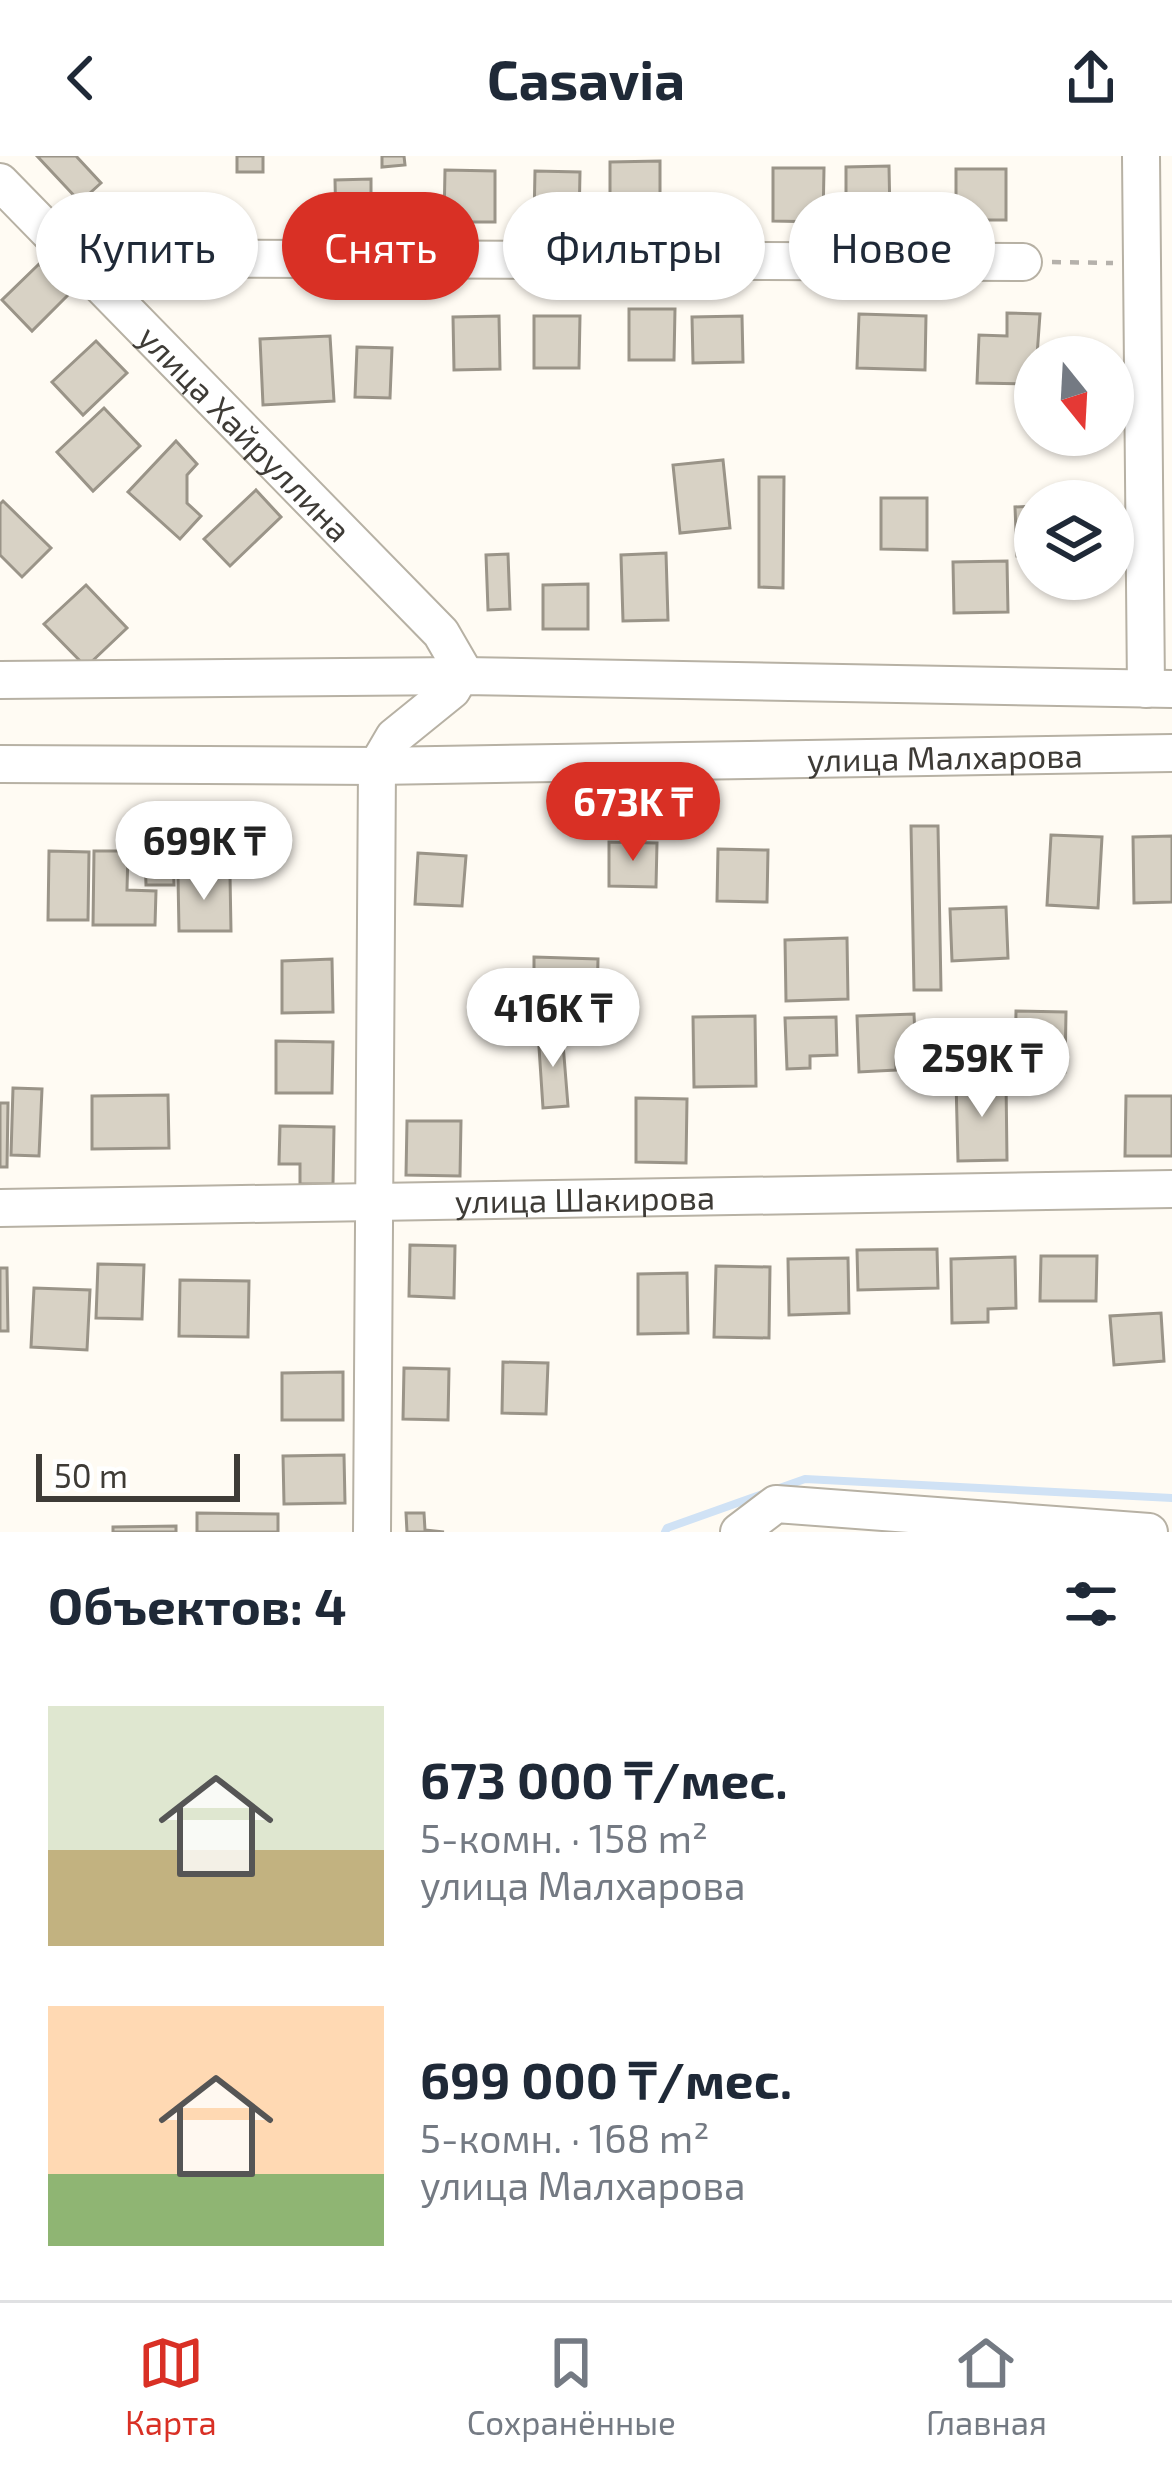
<!DOCTYPE html>
<html lang="ru">
<meta charset="utf-8">
<style>
:root{--surface:#fff;--page:#f6f6f7;--text:#1f2937;--muted:#747a83;--line:#e0e1e3;--accent:#d93025}
body{margin:0;font-family:"Exo 2",sans-serif;background:var(--page);color:var(--text);height:100vh;display:flex;flex-direction:column;font-size:45px;white-space:nowrap}
*{box-sizing:border-box;margin:0}
p{font-size:39px;color:var(--muted)}
.icon{flex:none;width:66px;height:66px;fill:none;stroke:currentColor;stroke-width:2;stroke-linecap:round;stroke-linejoin:round}
.map{position:relative;height:1376px;overflow:hidden}
.side{display:flex;flex-direction:column;background:var(--surface);flex:1}
.side>*{flex:none}
.guide{position:absolute;left:36px;top:36px;width:1101px;height:108px;display:flex;gap:24px}
.needle{width:78px;rotate:162deg}
.controls{position:absolute;left:1014px;top:180px;display:grid;gap:24px}
.controls a{display:grid;place-items:center;width:120px;height:120px;border-radius:50%;background:var(--surface);box-shadow:0 3px 9px #0004;font-size:60px}
.scale{position:absolute;left:36px;bottom:30px;width:204px;box-sizing:border-box;padding-left:12px;border:6px solid #3e3b36;border-top:0;font-size:33px;line-height:42px;white-space:nowrap;color:#3e3b36;-webkit-text-stroke:9px #fff;paint-order:stroke}
.price{position:absolute;translate:-50% -102px;padding:0 27px;border-radius:42px;background:#fff;color:#222;font-size:39px;line-height:78px;filter:drop-shadow(0 3px 6px #0008)}
.price::after{content:'';position:absolute;left:50%;top:72px;width:36px;height:27px;margin-left:-18px;background:inherit;clip-path:polygon(0 0,100% 0,50% 100%)}
.price.selected{background:var(--accent);color:#fff}
ul{padding:0;list-style:none}
li{display:flex;align-items:center;gap:36px;height:300px;padding:0 48px}
li span{display:grid;place-items:center;flex:none;width:336px;height:240px;border-radius:0px;color:#555}
li>.icon{margin-inline-start:auto}
span .icon{width:144px;height:144px;fill:#fffc;stroke-width:1}
li b{font-size:51px}
h2{display:flex;justify-content:space-between;align-items:center;height:144px;padding:0 48px;font-size:51px}
.chip{padding:0 42px;border-radius:54px;background:var(--surface);box-shadow:0 3px 9px #0004;font-size:42px;line-height:108px}
.chip.selected{background:var(--accent);color:#fff}
header{display:flex;justify-content:space-between;align-items:center;height:156px;padding:0 48px;background:var(--surface);font-size:54px;font-weight:700}
.tab-bar{display:flex;justify-content:space-around;align-items:center;height:168px;border-top:3px solid var(--line);background:var(--surface);font-size:33px;color:var(--muted)}
.tab-bar a{display:grid;justify-items:center;gap:6px}
.tab-bar .selected{color:var(--accent)}
.map>svg:first-child{display:block}
.lines{fill:none;stroke-linecap:round;stroke-linejoin:round}
.stream{stroke:#d0e2f5;stroke-width:8}
.building{fill:#d8d2c5;stroke:#9a9488;stroke-width:3}
.minor-casing{stroke:#b7b1a4;stroke-width:40}
.path{stroke:#b5b1ab;stroke-width:4.5;stroke-dasharray:9 9;stroke-linecap:butt}
.minor{stroke:#fff;stroke-width:36}
.labels{text-anchor:middle;dominant-baseline:central;stroke-width:10;stroke-linejoin:round;paint-order:stroke}
.street-label{font-size:33px;fill:#3e3b36;stroke:#fff}
</style>
<header><svg class="icon" aria-label="back" viewBox="0 0 24 24"><path d="M15 5l-7 7 7 7"/></svg>Casavia<svg class="icon" aria-label="share" viewBox="0 0 24 24"><path d="M12 15V3M7 8l5-5 5 5M5 13v7h14v-7"/></svg></header>
<div class="map">
<svg width="1172" height="1376" viewBox="0 0 1172 1376">
<rect width="100%" height="100%" fill="#fffbf3"/>
<g class="lines">
<polyline class="stream" points="665,1376 667,1372 805,1323 1172,1342"/>
</g>
<g class="building">
<polygon points="37,0 76,0 101,27 80,46"/>
<rect x="237" y="0" width="26" height="16"/>
<polygon points="382,0 404,0 405,9 382,11"/>
<polygon points="660,5 660,67 610,67 610,6"/>
<polygon points="889,10 890,61 846,61 846,11"/>
<polygon points="773,12 824,12 823,66 773,65"/>
<rect x="956" y="13" width="50" height="51"/>
<polygon points="445,14 495,15 495,66 444,66"/>
<polygon points="535,15 580,16 579,66 534,65"/>
<polygon points="371,23 371,71 336,72 335,24"/>
<polygon points="39,108 69,138 32,175 2,144"/>
<polygon points="629,153 675,153 674,204 629,204"/>
<polygon points="1007,157 1040,158 1035,228 977,227 979,179 1007,180"/>
<polygon points="859,158 926,160 925,214 857,212"/>
<polygon points="499,160 500,213 454,214 453,161"/>
<polygon points="534,160 580,160 579,212 534,212"/>
<polygon points="742,160 743,206 693,207 692,161"/>
<polygon points="330,180 334,245 263,249 260,183"/>
<polygon points="96,185 127,217 83,259 52,226"/>
<polygon points="357,191 392,192 390,242 355,241"/>
<polygon points="104,252 140,290 93,335 57,296"/>
<polygon points="176,285 197,308 187,319 187,347 201,360 180,383 128,336"/>
<polygon points="723,304 730,372 680,377 673,309"/>
<polygon points="759,321 784,321 783,432 759,431"/>
<polygon points="256,334 281,361 230,410 204,383"/>
<polygon points="881,342 927,342 927,394 881,393"/>
<polygon points="3,345 51,392 22,421 0,399 0,348"/>
<polygon points="1035,350 1035,399 1017,400 1015,351"/>
<polygon points="666,397 668,464 623,465 621,399"/>
<polygon points="508,398 510,453 488,454 486,399"/>
<polygon points="1007,405 1008,456 954,457 953,406"/>
<polygon points="588,428 588,473 543,473 543,429"/>
<polygon points="86,429 127,472 86,511 44,468"/>
<polygon points="911,670 938,670 941,834 914,834"/>
<polygon points="1051,679 1102,681 1098,752 1047,749"/>
<polygon points="1172,680 1172,746 1134,747 1133,681"/>
<polygon points="609,686 657,687 656,731 609,730"/>
<polygon points="718,693 768,694 767,746 717,745"/>
<polygon points="49,695 89,696 88,764 48,764"/>
<polygon points="94,695 128,695 127,734 156,735 155,769 93,769"/>
<polygon points="173,695 174,729 146,729 145,696"/>
<polygon points="418,697 466,700 462,750 415,748"/>
<polygon points="178,720 230,720 231,775 179,775"/>
<polygon points="1006,751 1008,802 952,805 950,753"/>
<polygon points="847,782 848,843 786,845 785,784"/>
<polygon points="534,801 598,803 597,847 534,845"/>
<polygon points="332,803 333,856 282,857 282,805"/>
<polygon points="1016,855 1066,856 1065,916 1015,915"/>
<polygon points="914,858 916,902 896,902 896,914 859,916 857,860"/>
<polygon points="755,860 756,930 694,931 693,861"/>
<polygon points="836,861 837,899 810,900 810,912 787,913 785,862"/>
<polygon points="562,875 568,950 543,952 538,876"/>
<polygon points="276,885 333,886 332,937 276,937"/>
<polygon points="1006,924 1007,1004 958,1005 956,925"/>
<polygon points="13,932 42,933 39,1000 11,999"/>
<polygon points="168,939 169,992 92,993 92,940"/>
<polygon points="1126,940 1172,940 1172,1000 1125,1000"/>
<polygon points="636,942 687,943 686,1007 636,1006"/>
<polygon points="0,947 8,947 7,1011 0,1011"/>
<polygon points="407,965 461,965 460,1020 406,1019"/>
<polygon points="280,970 334,971 333,1028 300,1028 300,1008 279,1008"/>
<polygon points="410,1089 455,1090 454,1142 409,1140"/>
<polygon points="937,1093 938,1132 858,1134 857,1094"/>
<polygon points="1041,1100 1097,1100 1096,1145 1040,1145"/>
<polygon points="1015,1101 1016,1152 988,1153 988,1166 952,1167 951,1103"/>
<polygon points="848,1102 849,1157 789,1159 788,1103"/>
<polygon points="98,1108 144,1109 142,1163 96,1162"/>
<polygon points="716,1110 770,1111 769,1182 714,1181"/>
<polygon points="0,1112 7,1112 8,1175 0,1175"/>
<polygon points="687,1117 688,1177 638,1178 638,1118"/>
<polygon points="180,1124 249,1125 248,1181 179,1180"/>
<polygon points="34,1132 90,1134 87,1194 31,1191"/>
<polygon points="1161,1157 1164,1205 1114,1209 1110,1160"/>
<polygon points="503,1206 548,1207 546,1258 502,1257"/>
<polygon points="404,1212 449,1213 448,1264 403,1263"/>
<polygon points="343,1216 343,1264 282,1264 282,1217"/>
<polygon points="344,1299 345,1347 284,1348 283,1300"/>
<polygon points="197,1357 278,1358 278,1376 197,1376"/>
<polygon points="406,1357 424,1357 425,1374 444,1376 407,1376"/>
<polygon points="176,1370 176,1376 113,1376 113,1371"/>
</g>
<g class="lines">
<defs>
<g id="minor">
<polyline points="1141,0 1146,533"/>
<path id="s1" d="M0,26L441,477L463,515L452,534L394,581L377,610L372,1376"/>
<polyline points="75,102 1023,106"/>
<polyline points="0,524 463,520 1172,533"/>
<path id="s2" d="M0,608L377,610L1172,597"/>
<path id="s3" d="M0,1052L1172,1033"/>
<polyline points="739,1376 776,1348 1149,1376"/>
</g>
</defs>
<use href="#minor" class="minor-casing"/>
<polyline class="path" points="1052,106 1113,107"/>
<use href="#minor" class="minor"/>
</g>
<g class="labels">
<g class="street-label">
<text stroke="none"><textPath href="#s1" startOffset="351">улица Хайруллина</textPath></text>
<text stroke="none"><textPath href="#s2" startOffset="945">улица Малхарова</textPath></text>
<text stroke="none"><textPath href="#s3" startOffset="585">улица Шакирова</textPath></text>
</g>
</g>
</svg>
<div class="controls">
<a><svg class="needle" viewBox="-14 -14 28 28"><path d="M0-13l5 13h-10z" fill="#e53935"/><path d="M0 13l5-13h-10z" fill="#747a83"/></svg></a>
<a><svg class="icon" aria-label="layers" viewBox="0 0 24 24"><path d="M12 4l9 5-9 5-9-5zM3 14l9 5 9-5"/></svg></a>
</div>
<div class="scale">50 m</div>
<b class="price selected" style="left:633px;top:708px">673K ₸</b>
<b class="price" style="left:204px;top:747px">699K ₸</b>
<b class="price" style="left:553px;top:914px">416K ₸</b>
<b class="price" style="left:982px;top:964px">259K ₸</b>
<div class="guide">
<a class="chip">Купить</a>
<a class="chip selected">Снять</a>
<a class="chip">Фильтры</a>
<a class="chip">Новое</a>
</div>
</div>
<section class="side">
<h2>Объектов: 4<svg class="icon" aria-label="filters" viewBox="0 0 24 24"><path d="M4 7h16M4 17h16"/><circle cx="9" cy="7" r="2"/><circle cx="15" cy="17" r="2"/></svg></h2>
<ul>
<li><span style="background:linear-gradient(#dfe7d0 60%,#c2b280 0)"><svg class="icon" aria-label="home" viewBox="0 0 24 24"><path d="M3 11l9-7 9 7M6 9v11h12V9"/></svg></span><div><b>673 000 ₸/мес.</b><p>5-комн. · 158 m²</p><p>улица Малхарова</p></div></li>
<li><span style="background:linear-gradient(#ffd9b3 70%,#8fb573 0)"><svg class="icon" aria-label="home" viewBox="0 0 24 24"><path d="M3 11l9-7 9 7M6 9v11h12V9"/></svg></span><div><b>699 000 ₸/мес.</b><p>5-комн. · 168 m²</p><p>улица Малхарова</p></div></li>
</ul>
</section>
<nav class="tab-bar">
<a class="selected"><svg class="icon" aria-label="map" viewBox="0 0 24 24"><path d="M3 6l6-2 6 2 6-2v14l-6 2-6-2-6 2zM9 4v14M15 6v14"/></svg>Карта</a>
<a><svg class="icon" aria-label="saved" viewBox="0 0 24 24"><path d="M7 4h10v16l-5-4-5 4z"/></svg>Сохранённые</a>
<a><svg class="icon" aria-label="home" viewBox="0 0 24 24"><path d="M3 11l9-7 9 7M6 9v11h12V9"/></svg>Главная</a>
</nav>
